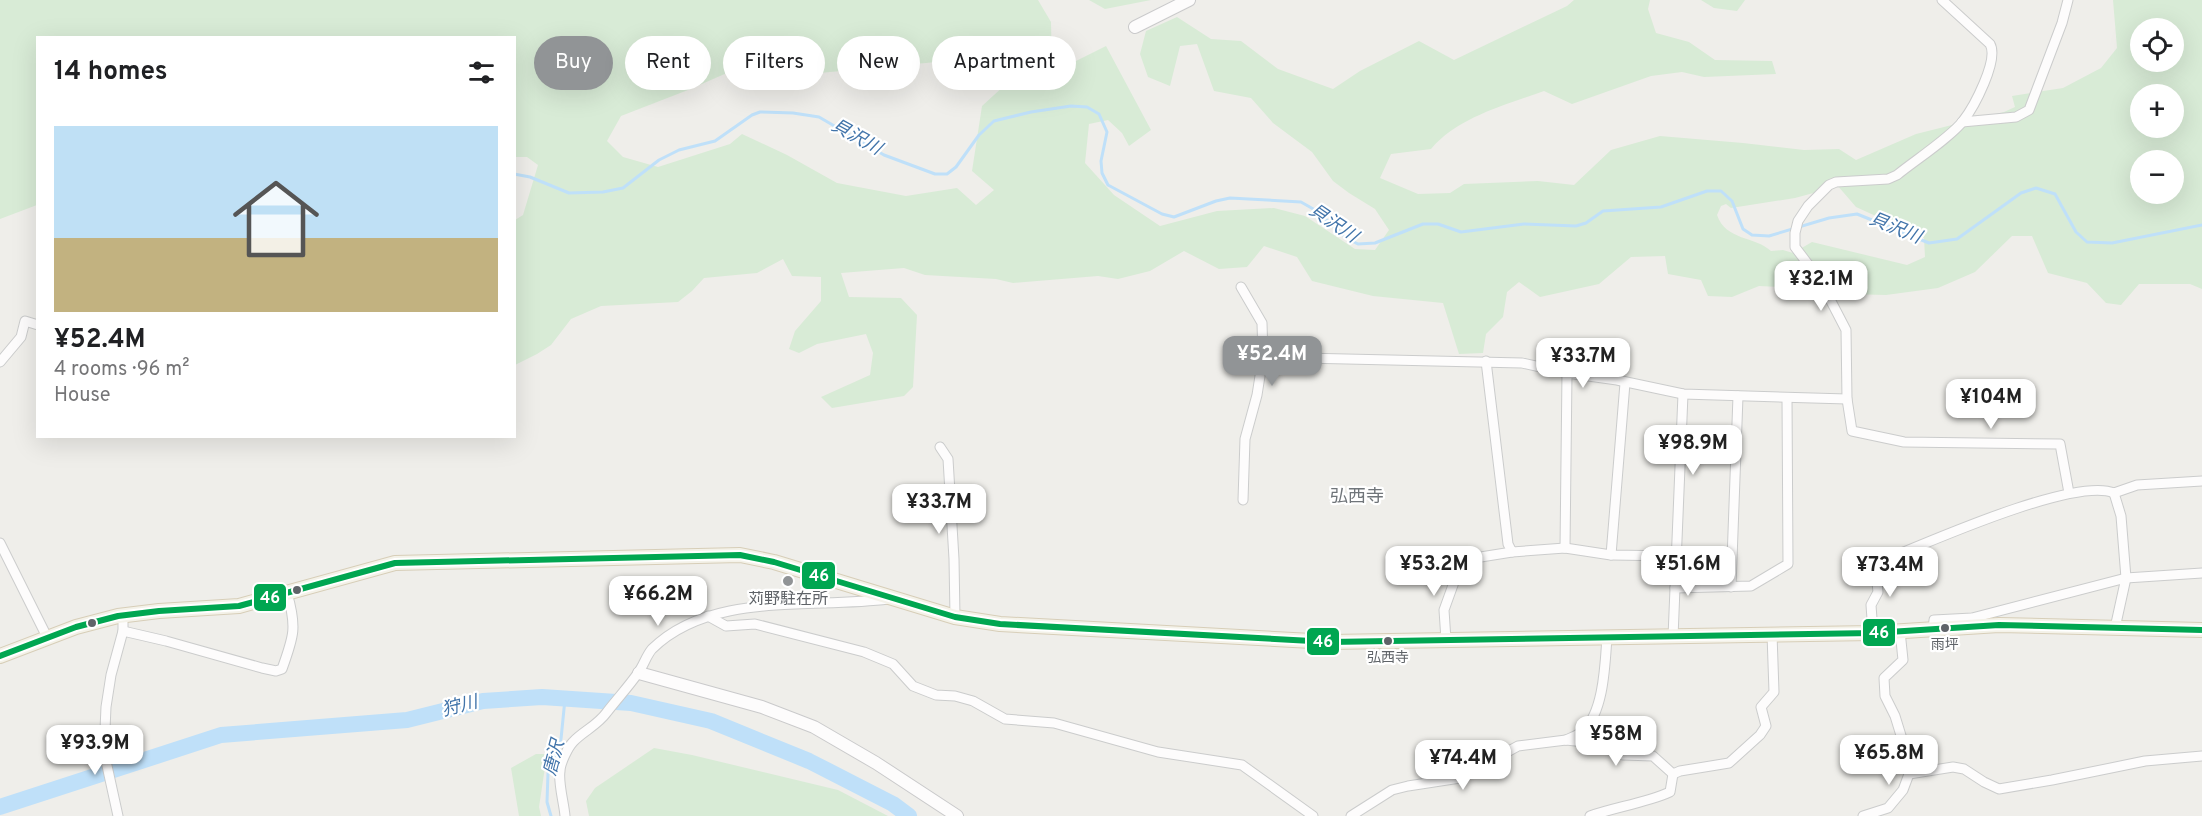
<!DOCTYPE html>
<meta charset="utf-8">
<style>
:root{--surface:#fff;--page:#f6f6f6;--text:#202124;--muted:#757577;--line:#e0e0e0;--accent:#919496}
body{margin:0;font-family:Overpass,"Noto Sans JP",sans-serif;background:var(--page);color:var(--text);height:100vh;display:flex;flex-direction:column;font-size:22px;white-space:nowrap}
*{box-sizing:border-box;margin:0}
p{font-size:20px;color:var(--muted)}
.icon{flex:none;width:33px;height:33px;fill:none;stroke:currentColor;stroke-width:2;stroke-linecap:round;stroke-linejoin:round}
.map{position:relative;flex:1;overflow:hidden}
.sheet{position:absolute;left:36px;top:36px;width:480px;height:402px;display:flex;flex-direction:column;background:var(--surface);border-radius:0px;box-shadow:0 6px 24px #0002}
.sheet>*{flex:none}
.top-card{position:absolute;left:534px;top:36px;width:570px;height:54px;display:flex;gap:12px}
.buttons{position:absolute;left:2130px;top:18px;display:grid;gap:12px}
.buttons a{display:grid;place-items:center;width:54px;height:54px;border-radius:50%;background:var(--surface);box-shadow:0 6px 24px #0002;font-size:30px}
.price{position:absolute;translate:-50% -51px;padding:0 14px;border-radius:12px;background:#fff;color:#222;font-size:20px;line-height:39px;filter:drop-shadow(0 2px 3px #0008)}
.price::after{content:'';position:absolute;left:50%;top:36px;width:18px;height:14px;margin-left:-9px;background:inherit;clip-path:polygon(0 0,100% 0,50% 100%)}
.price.current{background:var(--accent);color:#fff}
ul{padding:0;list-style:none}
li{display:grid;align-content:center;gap:12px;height:318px;padding:0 18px}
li+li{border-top:2px solid var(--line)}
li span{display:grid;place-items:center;height:186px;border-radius:0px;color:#555}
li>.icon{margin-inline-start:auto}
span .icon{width:108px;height:108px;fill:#fffc;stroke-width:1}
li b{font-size:26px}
h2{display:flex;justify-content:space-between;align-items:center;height:72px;padding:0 18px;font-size:26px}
.tag{padding:0 21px;border-radius:27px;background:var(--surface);box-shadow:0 6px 24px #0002;font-size:21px;line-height:54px}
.tag.current{background:var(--accent);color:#fff}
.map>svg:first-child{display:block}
.green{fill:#d8ebd6;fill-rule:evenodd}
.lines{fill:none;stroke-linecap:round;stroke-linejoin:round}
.stream{stroke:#bfe0f9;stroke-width:3}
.river{stroke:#bfe0f9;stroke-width:16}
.street-casing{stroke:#cbcccc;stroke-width:11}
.secondary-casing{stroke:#cacacb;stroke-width:14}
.primary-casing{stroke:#d7ceb8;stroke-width:16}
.street{stroke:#fdfcfc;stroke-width:9}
.secondary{stroke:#fdfcfc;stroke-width:12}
.primary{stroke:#f4f2e9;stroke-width:14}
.bus-1-casing{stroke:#fff;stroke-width:10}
.bus-1{stroke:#00a651;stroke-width:6}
.poi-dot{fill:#919496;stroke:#fff;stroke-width:2}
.bus-dot{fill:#5f6368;stroke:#fff;stroke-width:2}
.labels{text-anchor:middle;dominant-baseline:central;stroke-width:4.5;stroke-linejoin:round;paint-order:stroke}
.bus-label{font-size:14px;fill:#5f6368;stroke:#fff}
.poi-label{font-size:16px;fill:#5f6368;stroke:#fff}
.water-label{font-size:18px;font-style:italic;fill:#4174aa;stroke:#fff}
.neighbourhood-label{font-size:18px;fill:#70757a;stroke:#fff}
.line-badge{stroke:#fff;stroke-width:2}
.badge-label{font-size:16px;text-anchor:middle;font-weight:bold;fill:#fff}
</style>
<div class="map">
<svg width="2202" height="816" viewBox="0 0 2202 816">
<rect width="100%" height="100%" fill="#efeeea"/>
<g class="green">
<path d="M0,0H1038L1051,22L1052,73L1106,46L1151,130L1129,146L1122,133L1108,120L1089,124L1085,163L1114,195L1160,226L1217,211L1274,208L1305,216L1355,249L1375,250L1389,230L1375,209L1349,193L1333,181L1312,152L1273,123L1251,98L1214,91L1197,44L1180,46L1170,86L1148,77L1140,54L1146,31L1177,17L1211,39L1241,41L1278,69L1333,89L1360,71L1419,41L1454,60L1567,6L1574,0H1650L1648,9L1656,33L1689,42L1715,60L1772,61L1776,74L1704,77L1682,72L1651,76L1572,104L1544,91C1506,105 1458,117 1431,149L1391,154L1380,178L1418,194L1450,193L1464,184L1538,181L1574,185L1611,150L1660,136L1743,143L1804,150L1839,149L1856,160L1916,134L2004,112L2015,107L2012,96L2063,88L2101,68L2117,48L2113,0H2202V289L2190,284H2139L2121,305L2106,303L2087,283L2048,273L2032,236H2012L1975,272L1938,288L1886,295L1845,294L1801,288L1759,286L1732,297L1708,296L1701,280L1668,274L1665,256L1631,257L1599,284L1540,297L1519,282L1507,292L1503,317L1486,334L1483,353L1459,354L1443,303L1373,296L1312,281L1297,257L1264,246L1247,267L1219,269L1184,251L1150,271L1118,279L1098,276L1013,283L996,279L925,275L904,268L841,273L849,297L901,298L917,315L913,387L904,396L832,408L821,397L870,375L873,353L866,334L817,344L799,353L789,349L795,331L821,301V277L792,276L783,259L757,273L704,278L692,291L678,302L601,306L571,319L551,345L537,354L515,365V220L523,215L538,165L527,157H515L514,38H38L37,205L0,219ZM2140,28H2174V62H2140ZM947,61H1021L1031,78L1006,84L982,106L972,171L994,190L976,205L957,188L906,196L837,183L787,155L742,134L730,144L658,167L623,157L607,141L621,116L688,90L743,66L771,67L809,74ZM2140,94H2174V128H2140ZM2140,160H2174V194H2140ZM1831,178L1856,207L1924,238L1925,257L1907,265L1812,242L1793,253L1783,250L1771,251C1755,236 1726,241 1717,215L1721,206L1726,204L1731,208L1795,198L1817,192Z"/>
<polygon points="1089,0 1151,0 1105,9"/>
<polygon points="1701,0 1745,0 1737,11 1714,8"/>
<polygon points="654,748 692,755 838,790 888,816 589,816 586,801 595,788"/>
<polygon points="536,754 547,754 539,807 541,816 519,816 511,768"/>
</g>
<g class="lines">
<g class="stream">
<polyline points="514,174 530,177 569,193 603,192 623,188 659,160 679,150 715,141 752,115 760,112 793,113 819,117 884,155 935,174 947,174 956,167 979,135 994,121 1031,112 1071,106 1087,107 1099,114 1107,132 1101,161 1102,173 1108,185 1162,214 1174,217 1216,201 1230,198 1301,202 1315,210 1348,239 1358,244 1375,243 1423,224 1438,224 1461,232 1524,224 1576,226 1586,223 1603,211 1661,207 1707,191 1721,191 1732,201 1743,229 1752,235 1769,236 1829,218 1857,214 1929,243 1957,239 2021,193 2036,188 2055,194 2076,232 2087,242 2112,243 2202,225"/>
<polyline points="551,816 547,802 548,773 561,739 565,699"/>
</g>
<polyline class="river" points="0,807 221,735 407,720 483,701 542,697 631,703 711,721 809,761 893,804 909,816"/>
<defs>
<g id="street">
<path d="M1942,0L1990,44C1999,60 1974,107 1963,121C1951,137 1914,161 1897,175L1888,179L1836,182L1829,185L1808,206L1798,221L1795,233V247L1820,280L1846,330L1847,399L1852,431L1904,442L2060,444L2069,493"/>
<polyline points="1962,122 2016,117 2029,110 2062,23 2068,0"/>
<polyline points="1241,287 1262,323 1263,357 1257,395 1245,439 1243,500"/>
<polyline points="1263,357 1522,363 1567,373 1617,380 1683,394 1847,399"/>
<polyline points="1486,361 1508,544 1512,552 1565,548 1611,555 1677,556"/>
<polyline points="0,362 21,337 25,321 38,325"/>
<polyline points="940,447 948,459 954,559 955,617"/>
<polyline points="2114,493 2121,516 2126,578 2115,628"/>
<polyline points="0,543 47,637"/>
<polyline points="1565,548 1567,373"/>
<polyline points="1611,555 1625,383"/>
<polyline points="1731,587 1738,396"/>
<polyline points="1675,588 1751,586 1788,564 1787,398"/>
<polyline points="708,616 726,626 755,624 864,652 893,664 913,686 936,695 955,696 973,701 1005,719 1054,723 1158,752 1242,765 1313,816"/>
<polyline points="1933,629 1934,620 1972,618 2126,578 2202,573"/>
<path d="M123,631L166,641L262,668L276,671L282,669C294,636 297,627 287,593"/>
<path d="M1873,633L1871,605L1878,592L1875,564C1920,546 2074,476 2114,493L2137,485L2202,481"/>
<polyline points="1673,637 1683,394"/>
<polyline points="1446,640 1444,610 1462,560 1512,552"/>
<path d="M1566,740C1572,737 1579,735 1583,731C1604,712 1605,664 1607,637"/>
<polyline points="1673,774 1680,771 1729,763 1760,735 1766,726 1761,707 1774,692 1772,634"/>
<polyline points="1909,774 1953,767 1964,769 1984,782 1999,789 2052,780 2145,761 2202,756"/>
<polyline points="118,816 104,752 106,707 111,675 123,631 123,615"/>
<path d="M565,816C564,803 558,783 560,771C560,764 568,747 573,742C583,731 597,726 607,712C617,699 629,686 638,673C644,665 646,656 652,649C711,591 812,609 888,599"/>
<polyline points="1351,816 1392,790 1408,786 1460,778 1518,746 1566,740 1603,744 1623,755 1653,756 1673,774"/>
<path d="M1590,816C1616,807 1645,803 1670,792L1673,774"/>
<polyline points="1863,816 1888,808 1903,790 1909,774 1903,742 1895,716 1885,696 1884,678 1903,660 1900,631"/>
</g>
<g id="secondary">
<polyline points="1135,27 1189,0"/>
<polyline points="639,673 762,707 814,727 876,763 957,816"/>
</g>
<polyline id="primary" points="0,656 76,627 118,616 159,611 239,606 395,563 740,555 774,562 955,617 1000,624 1330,642 1873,633 1999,625 2202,630"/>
</defs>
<use href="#street" class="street-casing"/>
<use href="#secondary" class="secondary-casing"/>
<use href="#primary" class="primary-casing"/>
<use href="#street" class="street"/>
<use href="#secondary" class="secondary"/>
<use href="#primary" class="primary"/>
<defs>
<polyline id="bus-1" points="0,656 76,627 118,616 159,611 239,606 395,563 740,555 774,562 955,617 1000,624 1330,642 1873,633 1999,625 2202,630"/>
</defs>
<use href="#bus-1" class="bus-1-casing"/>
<use href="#bus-1" class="bus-1"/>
</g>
<circle class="poi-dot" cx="788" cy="581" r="6"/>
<g class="bus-dot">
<circle cx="297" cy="590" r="5"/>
<circle cx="92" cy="623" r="5"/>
<circle cx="1945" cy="628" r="5"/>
<circle cx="1388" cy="641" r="5"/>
</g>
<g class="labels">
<g class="bus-label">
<text x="1945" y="645">雨坪</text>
<text x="1388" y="658">弘西寺</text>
</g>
<g class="poi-label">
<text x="788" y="600">苅野駐在所</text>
</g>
<g class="water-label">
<text transform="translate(856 138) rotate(29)">貝沢川</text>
<text transform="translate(1333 224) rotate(34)">貝沢川</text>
<text transform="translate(1895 229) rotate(22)">貝沢川</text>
<text transform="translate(460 707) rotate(-14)">狩川</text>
<text transform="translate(555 758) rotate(-75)">唐沢</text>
</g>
<g class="neighbourhood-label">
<text x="1357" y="497">弘西寺</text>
</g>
</g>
<g class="line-badge">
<rect x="801" y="561" width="35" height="29" rx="6" fill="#00a651"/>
<rect x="253" y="583" width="34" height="29" rx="6" fill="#00a651"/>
<rect x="1862" y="618" width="34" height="29" rx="6" fill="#00a651"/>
<rect x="1306" y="627" width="34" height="29" rx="6" fill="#00a651"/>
</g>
<g class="badge-label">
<text x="819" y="581">46</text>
<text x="270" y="603">46</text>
<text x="1879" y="638">46</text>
<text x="1323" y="647">46</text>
</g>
</svg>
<div class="buttons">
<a><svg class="icon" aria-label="locate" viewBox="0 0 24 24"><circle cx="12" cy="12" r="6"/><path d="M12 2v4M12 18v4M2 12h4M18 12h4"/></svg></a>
<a>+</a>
<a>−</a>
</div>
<b class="price" style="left:1821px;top:312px">¥32.1M</b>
<b class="price current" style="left:1272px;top:387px">¥52.4M</b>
<b class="price" style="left:1583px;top:389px">¥33.7M</b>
<b class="price" style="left:1991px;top:430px">¥104M</b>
<b class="price" style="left:1693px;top:476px">¥98.9M</b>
<b class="price" style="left:939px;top:535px">¥33.7M</b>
<b class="price" style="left:1434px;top:597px">¥53.2M</b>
<b class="price" style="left:1688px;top:597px">¥51.6M</b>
<b class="price" style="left:1890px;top:598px">¥73.4M</b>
<b class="price" style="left:658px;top:627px">¥66.2M</b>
<b class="price" style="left:1616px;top:767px">¥58M</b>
<b class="price" style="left:95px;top:776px">¥93.9M</b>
<b class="price" style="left:1889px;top:786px">¥65.8M</b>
<b class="price" style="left:1463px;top:791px">¥74.4M</b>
<div class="top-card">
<a class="tag current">Buy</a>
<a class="tag">Rent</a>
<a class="tag">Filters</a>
<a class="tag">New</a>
<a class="tag">Apartment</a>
</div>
<section class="sheet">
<h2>14 homes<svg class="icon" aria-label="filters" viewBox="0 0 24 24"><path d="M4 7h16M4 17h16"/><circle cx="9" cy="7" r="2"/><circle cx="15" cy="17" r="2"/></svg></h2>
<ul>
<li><span style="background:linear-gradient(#bfe0f5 60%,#c2b280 0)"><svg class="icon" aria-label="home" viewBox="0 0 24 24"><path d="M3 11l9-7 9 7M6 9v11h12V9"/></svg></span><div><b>¥52.4M</b><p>4 rooms · 96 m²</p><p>House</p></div></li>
</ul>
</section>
</div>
